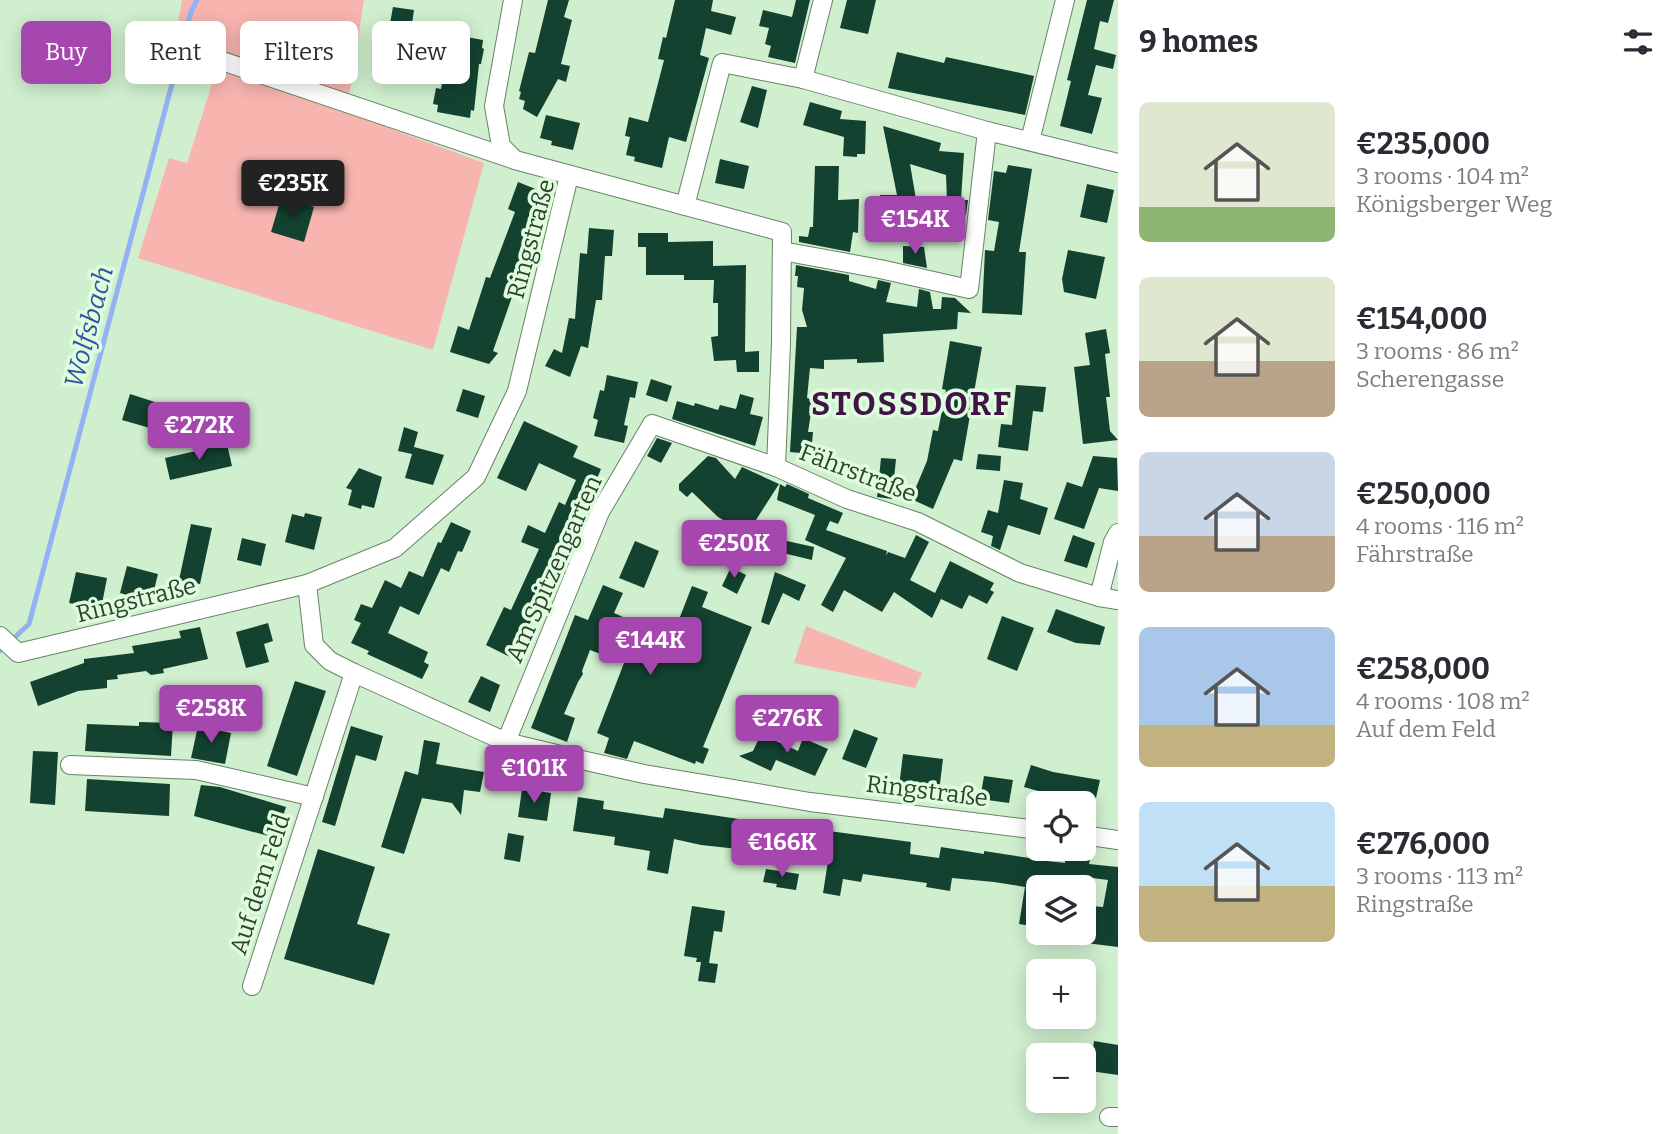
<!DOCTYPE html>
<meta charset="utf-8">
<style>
:root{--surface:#fff;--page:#f2f2f3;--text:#2b2b33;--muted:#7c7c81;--accent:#a647af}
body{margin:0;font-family:Bitter,serif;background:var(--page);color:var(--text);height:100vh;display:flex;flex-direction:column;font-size:26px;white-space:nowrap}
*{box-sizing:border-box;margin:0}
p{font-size:23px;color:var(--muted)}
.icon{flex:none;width:38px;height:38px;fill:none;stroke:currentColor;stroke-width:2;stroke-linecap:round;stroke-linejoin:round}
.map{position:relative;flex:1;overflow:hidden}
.side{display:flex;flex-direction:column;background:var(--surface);width:560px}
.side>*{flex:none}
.banner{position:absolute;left:21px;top:21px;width:665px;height:63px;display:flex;gap:14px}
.fabs{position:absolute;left:1026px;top:791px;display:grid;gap:14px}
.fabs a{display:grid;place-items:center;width:70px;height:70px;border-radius:10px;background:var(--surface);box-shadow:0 4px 18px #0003;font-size:35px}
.price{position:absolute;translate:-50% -60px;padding:0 16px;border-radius:7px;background:var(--accent);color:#fff;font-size:23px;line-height:46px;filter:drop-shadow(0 2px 4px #0008)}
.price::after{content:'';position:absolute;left:50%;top:42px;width:21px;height:16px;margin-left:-10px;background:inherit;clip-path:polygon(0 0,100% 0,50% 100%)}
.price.on{background:#222;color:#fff}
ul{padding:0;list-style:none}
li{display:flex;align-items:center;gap:21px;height:175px;padding:0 21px}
li span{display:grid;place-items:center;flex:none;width:196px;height:140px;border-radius:10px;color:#555}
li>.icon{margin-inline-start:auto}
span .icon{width:84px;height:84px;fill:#fffc;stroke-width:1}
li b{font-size:30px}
h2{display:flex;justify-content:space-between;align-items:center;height:84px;padding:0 21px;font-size:30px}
.chip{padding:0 24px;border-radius:10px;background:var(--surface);box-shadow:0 4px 18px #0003;font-size:24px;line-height:63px}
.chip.on{background:var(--accent);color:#fff}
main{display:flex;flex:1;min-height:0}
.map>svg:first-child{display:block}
.green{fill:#f8b5b0}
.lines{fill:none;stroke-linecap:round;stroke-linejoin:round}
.stream{stroke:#92b2f3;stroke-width:5}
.building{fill:#134230}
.street-casing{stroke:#688467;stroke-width:20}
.street{stroke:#fff;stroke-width:18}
.labels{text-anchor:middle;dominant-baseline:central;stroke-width:7;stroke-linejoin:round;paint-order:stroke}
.street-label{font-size:24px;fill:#333f32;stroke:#ddfddc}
.water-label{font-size:26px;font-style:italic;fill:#30529f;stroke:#ddfddc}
.district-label{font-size:32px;font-weight:bold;letter-spacing:2px;fill:#411346;stroke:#ddfddc}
</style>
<main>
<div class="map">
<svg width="1118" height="1134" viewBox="0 0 1118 1134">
<rect width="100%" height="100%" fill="#d0efcf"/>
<g class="green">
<polygon points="182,0 364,0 349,96 176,36"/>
<polygon points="218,65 484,163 433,350 138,258 169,158 187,163"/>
<polygon points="806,626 922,673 915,688 794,663"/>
</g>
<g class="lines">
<polyline class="stream" points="0,651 29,624 191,12 197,0"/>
</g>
<g class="building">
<polygon points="548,0 569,0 564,17 572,20 561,64 570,66 566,82 558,79 537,117 523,109 525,101 519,99 521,92 519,91 529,52 535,53"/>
<polygon points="675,0 713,0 711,11 736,17 731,35 706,28 700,55 709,58 686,142 669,137 662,168 634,161 635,157 626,155 630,137 625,136 629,117 648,122 664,60 658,59 663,37 666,38"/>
<polygon points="796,0 810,0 795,63 768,57 771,46 765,44 769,28 759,26 763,10 792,17"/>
<polygon points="847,0 876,0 868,34 840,28"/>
<polygon points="1087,0 1114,0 1108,23 1100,21 1094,49 1116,55 1113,69 1096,65 1088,95 1102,98 1092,134 1060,126 1071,81 1067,80"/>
<polygon points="393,7 414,10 412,24 419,25 418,34 419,37 449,42 450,34 483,40 482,48 484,49 481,64 479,64 474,111 471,110 470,118 437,112 438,105 433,104 436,88 441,89 446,58 414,53 412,62 386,57 388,48 380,46 383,28 389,29"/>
<polygon points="897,52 944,63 946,57 1034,76 1025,115 888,88"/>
<polygon points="752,86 767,90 758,128 740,122"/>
<polygon points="810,102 842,111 840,119 866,121 865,154 857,154 857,157 843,156 844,137 803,125"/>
<polygon points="546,115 580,123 573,150 551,145 552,141 540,138"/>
<polygon points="883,126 941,143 939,151 964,153 961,200 968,200 966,215 925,209 925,201 947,201 946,175 910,164 918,211 915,211 915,240 893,240 898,210 880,210 880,195 897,195"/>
<polygon points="720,159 749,166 744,189 715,183"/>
<polygon points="1008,165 1032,169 1019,252 1026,252 1022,315 982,313 985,250 994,251 999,222 988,220 994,171 1006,173"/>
<polygon points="815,166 839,166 838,200 859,199 858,233 853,232 850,252 799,242 799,236 808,237 810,227 813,227"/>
<polygon points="518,182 543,192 523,240 531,243 493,351 498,353 489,364 450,352 458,326 469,330 486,277 490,278 515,212 508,209"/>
<polygon points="1087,184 1114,190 1107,223 1080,217"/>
<polygon points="281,198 314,207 304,242 271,232"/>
<polygon points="589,228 614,230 612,256 605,256 602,300 596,300 588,348 581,346 570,377 545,366 554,349 562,353 569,318 575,319 580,253 587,254"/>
<polygon points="638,233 668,233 668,242 713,241 713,266 746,265 745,352 759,351 759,372 737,372 736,360 714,361 711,337 718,336 718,303 713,303 714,280 684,280 684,275 646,275 646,247 638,247"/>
<polygon points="903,246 924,247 927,268 903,263"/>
<polygon points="1068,250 1105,257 1096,299 1064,292 1062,279"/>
<polygon points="796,265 849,275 849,281 876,289 878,280 891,283 886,302 917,307 919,289 930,292 933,309 941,309 942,297 955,298 971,313 958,312 957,329 883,334 884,362 857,363 857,359 824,360 824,369 810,368 807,398 813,400 808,432 813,432 811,454 790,452 797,327 807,327 802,310 804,288 797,287 798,276 795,276"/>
<polygon points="1106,329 1110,353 1105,354 1110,397 1106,397 1110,431 1118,440 1083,444 1074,367 1090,365 1085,333"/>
<polygon points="950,341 982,347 962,461 954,459 933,509 911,499 927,461 933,430 938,431 946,390 942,389"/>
<polygon points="607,375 638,382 635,398 630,397 624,425 628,426 624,443 594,436 598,420 593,418 600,390 604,391"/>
<polygon points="651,379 672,386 667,402 646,395"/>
<polygon points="1016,385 1046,387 1043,412 1033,411 1028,451 998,447 1001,424 1012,425"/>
<polygon points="463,389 485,396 478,418 456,411"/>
<polygon points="130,394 158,403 150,428 122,420"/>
<polygon points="740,394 754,398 750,414 763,417 755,446 672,419 677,401 694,406 695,403 718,410 720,405 736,409"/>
<polygon points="524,421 578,446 573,457 601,469 593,488 590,487 514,659 486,645 504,607 511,610 539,549 521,542 528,525 545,533 559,502 565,505 576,480 539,463 526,491 497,478"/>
<polygon points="404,427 418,432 412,454 414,447 444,455 433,485 405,478 412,454 398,451"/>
<polygon points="657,438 672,443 661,463 647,456"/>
<polygon points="227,444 232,466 170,480 165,458"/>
<polygon points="978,454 1001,456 1000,471 976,469"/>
<polygon points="708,456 716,458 735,479 742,467 779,484 747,534 718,517 692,492 687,497 679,490 679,484"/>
<polygon points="1093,456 1117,458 1118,491 1099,488 1084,529 1054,519 1067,482 1082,487"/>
<polygon points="881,458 896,459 892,499 877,497"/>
<polygon points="359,468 382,477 374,508 362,505 361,509 348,505 352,490 346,488"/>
<polygon points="1004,480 1023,483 1020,499 1048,508 1040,535 1008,525 1000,550 991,546 993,536 981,532 988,510 998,513"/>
<polygon points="780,484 785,487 787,484 809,494 808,498 843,513 838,524 830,521 826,530 887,551 886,556 888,552 905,558 916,535 929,542 910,580 935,593 950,561 994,583 990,590 994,592 987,604 969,595 962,609 941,599 932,618 894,592 882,612 844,590 833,612 821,605 846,558 805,540 815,515 777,500"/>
<polygon points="305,513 322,517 314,550 285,542 292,514 304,517"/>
<polygon points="451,522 471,531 462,552 458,551 449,572 441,568 419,615 400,606 388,633 428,652 424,662 429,665 422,679 367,654 369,651 351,643 361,623 354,620 361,604 372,608 385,580 401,588 409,571 423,577 438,542 441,543"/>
<polygon points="191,524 212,528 200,584 179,580"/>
<polygon points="760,535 814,547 812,560 758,547"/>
<polygon points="1073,535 1095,543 1087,568 1064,561"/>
<polygon points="242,538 266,544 261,566 237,560"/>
<polygon points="635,541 659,551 644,588 619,578"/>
<polygon points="127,566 158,574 151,602 120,593"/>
<polygon points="731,567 746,575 737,594 722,586"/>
<polygon points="76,572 107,578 101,609 69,603"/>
<polygon points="775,572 806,585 799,601 783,593 769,625 761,622"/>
<polygon points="603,585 623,593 614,613 632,621 631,624 671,640 692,586 708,592 702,607 752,627 703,747 709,749 703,764 696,761 695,764 634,741 627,759 604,753 609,738 597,733 624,663 590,650 582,671 583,674 578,682 564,714 575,718 567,742 531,728 575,615 588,620"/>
<polygon points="1056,609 1105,627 1100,645 1076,643 1047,632"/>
<polygon points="1002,616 1034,628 1017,671 987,659"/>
<polygon points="268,623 273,641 264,644 269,662 246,668 236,632"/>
<polygon points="200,627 208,659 163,669 164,673 151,675 146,671 117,675 118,679 107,680 107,688 78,691 38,706 30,682 84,663 84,659 134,653 132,646 181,638 179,631"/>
<polygon points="481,676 500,685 490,712 468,702"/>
<polygon points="295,681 326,691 297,776 267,766"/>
<polygon points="139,722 173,723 171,756 85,751 87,724 139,726"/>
<polygon points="198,726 231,733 225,764 191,758"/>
<polygon points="351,726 383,736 376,761 356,755 335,826 322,822"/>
<polygon points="854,729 878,738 866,768 842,759"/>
<polygon points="761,734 798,751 803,738 828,749 815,776 776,760 771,771 739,756 753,751"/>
<polygon points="424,740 440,743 436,764 484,772 480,792 464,790 461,815 452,803 422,798 404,854 381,847 405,771 418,775"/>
<polygon points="33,751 58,752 55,805 30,803"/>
<polygon points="903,754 943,759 939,792 899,787"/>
<polygon points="1031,765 1053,772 1100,780 1096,798 1078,794 1076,803 1065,803 1058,802 1059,797 1024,787"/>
<polygon points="984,776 1013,780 1009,803 980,799"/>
<polygon points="87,779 170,784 169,816 85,811"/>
<polygon points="201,785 220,787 286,807 276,838 194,816"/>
<polygon points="522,789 551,793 547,821 518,817"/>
<polygon points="578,797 604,801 603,809 663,818 665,808 759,822 759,826 770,827 767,852 701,845 674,839 668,874 647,870 650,851 614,845 615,837 573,831"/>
<polygon points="799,827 911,842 910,854 939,858 941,847 984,854 984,851 1029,858 1029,855 1038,856 1038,860 1065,863 1065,861 1069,861 1070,853 1091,856 1089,864 1118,867 1118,947 1086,943 1091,906 1103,907 1108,880 1077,876 1075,887 1038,887 1038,927 1019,924 1025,887 994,882 952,878 950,891 926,887 927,883 863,874 861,882 843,879 840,896 823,893 828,861 795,856"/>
<polygon points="508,833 524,836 520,862 504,859"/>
<polygon points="318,849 375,867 357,924 390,934 374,985 284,959"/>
<polygon points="766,869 799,874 796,890 776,887 777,884 763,882"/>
<polygon points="692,906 725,911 722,932 714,931 709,963 718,964 715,983 698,981 701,962 696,962 697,958 684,956"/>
<polygon points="1094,1041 1118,1045 1118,1075 1090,1071"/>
</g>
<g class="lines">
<defs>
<g id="street">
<polyline points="513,0 494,106 501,146 515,160"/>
<polyline points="166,42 515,160 782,232 781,343 776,467 847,499 918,522 1020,573 1099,597 1118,600"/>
<polyline points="803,79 823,0"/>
<polyline points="1030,141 1065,0"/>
<polyline points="569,176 517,391 476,477 395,548 307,584 314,645 330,661 354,673 506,742 586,761 644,774 810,802 1038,830"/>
<polyline points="685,206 722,63 803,79 987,131 1118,163"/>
<polyline points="782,251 880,269 969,289 987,131"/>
<polyline points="1099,597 1113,542 1118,533"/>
<polyline points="0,636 18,653 307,584"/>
<polyline points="506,742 600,512 652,424 776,467"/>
<polyline points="70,765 196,770 314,797"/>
<polyline points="1083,835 1118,840"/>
<polyline points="252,986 354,673"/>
<polyline points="1109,1117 1118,1117"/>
</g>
</defs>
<use href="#street" class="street-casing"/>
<use href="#street" class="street"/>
</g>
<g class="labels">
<g class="street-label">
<text transform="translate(531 239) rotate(-75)">Ringstraße</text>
<text transform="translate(858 473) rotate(21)">Fährstraße</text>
<text transform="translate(554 569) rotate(-66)">Am Spitzengarten</text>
<text transform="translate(136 600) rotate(-14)">Ringstraße</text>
<text transform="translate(927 791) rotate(7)">Ringstraße</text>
<text transform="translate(260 884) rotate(-72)">Auf dem Feld</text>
</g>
<g class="water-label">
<text transform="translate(89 327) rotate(-75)">Wolfsbach</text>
</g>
<g class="district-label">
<text x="912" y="404">STOSSDORF</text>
</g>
</g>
</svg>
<div class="fabs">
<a><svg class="icon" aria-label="locate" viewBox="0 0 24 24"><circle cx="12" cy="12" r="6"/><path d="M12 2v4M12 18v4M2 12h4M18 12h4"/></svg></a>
<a><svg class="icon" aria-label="layers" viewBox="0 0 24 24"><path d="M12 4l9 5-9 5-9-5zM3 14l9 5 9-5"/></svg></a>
<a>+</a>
<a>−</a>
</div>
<b class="price on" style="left:293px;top:220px">€235K</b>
<b class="price" style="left:915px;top:256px">€154K</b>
<b class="price" style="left:199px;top:462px">€272K</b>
<b class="price" style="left:734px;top:580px">€250K</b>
<b class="price" style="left:650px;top:677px">€144K</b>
<b class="price" style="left:211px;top:745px">€258K</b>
<b class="price" style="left:787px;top:755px">€276K</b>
<b class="price" style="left:534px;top:805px">€101K</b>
<b class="price" style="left:782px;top:879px">€166K</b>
<div class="banner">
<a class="chip on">Buy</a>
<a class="chip">Rent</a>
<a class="chip">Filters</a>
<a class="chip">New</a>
</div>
</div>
<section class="side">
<h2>9 homes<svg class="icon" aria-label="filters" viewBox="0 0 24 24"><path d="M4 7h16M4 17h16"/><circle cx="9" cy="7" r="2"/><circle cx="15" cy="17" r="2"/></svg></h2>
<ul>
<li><span style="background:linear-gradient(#dfe7d0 75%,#8fb573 0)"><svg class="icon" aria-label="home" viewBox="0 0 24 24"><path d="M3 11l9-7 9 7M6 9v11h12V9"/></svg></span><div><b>€235,000</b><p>3 rooms · 104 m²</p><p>Königsberger Weg</p></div></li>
<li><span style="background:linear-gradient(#dfe7d0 60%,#b9a48a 0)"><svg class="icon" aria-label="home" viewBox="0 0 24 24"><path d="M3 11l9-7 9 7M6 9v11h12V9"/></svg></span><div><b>€154,000</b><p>3 rooms · 86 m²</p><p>Scherengasse</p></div></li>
<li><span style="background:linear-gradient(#c9d6e8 60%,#b9a48a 0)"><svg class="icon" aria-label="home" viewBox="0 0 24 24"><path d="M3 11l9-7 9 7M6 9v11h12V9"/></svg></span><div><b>€250,000</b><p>4 rooms · 116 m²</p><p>Fährstraße</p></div></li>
<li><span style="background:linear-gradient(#a9c7e8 70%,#c2b280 0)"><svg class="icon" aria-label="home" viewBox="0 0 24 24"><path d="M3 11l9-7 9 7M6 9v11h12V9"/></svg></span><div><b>€258,000</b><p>4 rooms · 108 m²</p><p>Auf dem Feld</p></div></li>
<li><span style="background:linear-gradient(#bfe0f5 60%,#c2b280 0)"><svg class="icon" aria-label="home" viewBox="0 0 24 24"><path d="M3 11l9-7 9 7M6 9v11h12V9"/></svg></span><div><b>€276,000</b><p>3 rooms · 113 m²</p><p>Ringstraße</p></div></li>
</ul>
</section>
</main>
